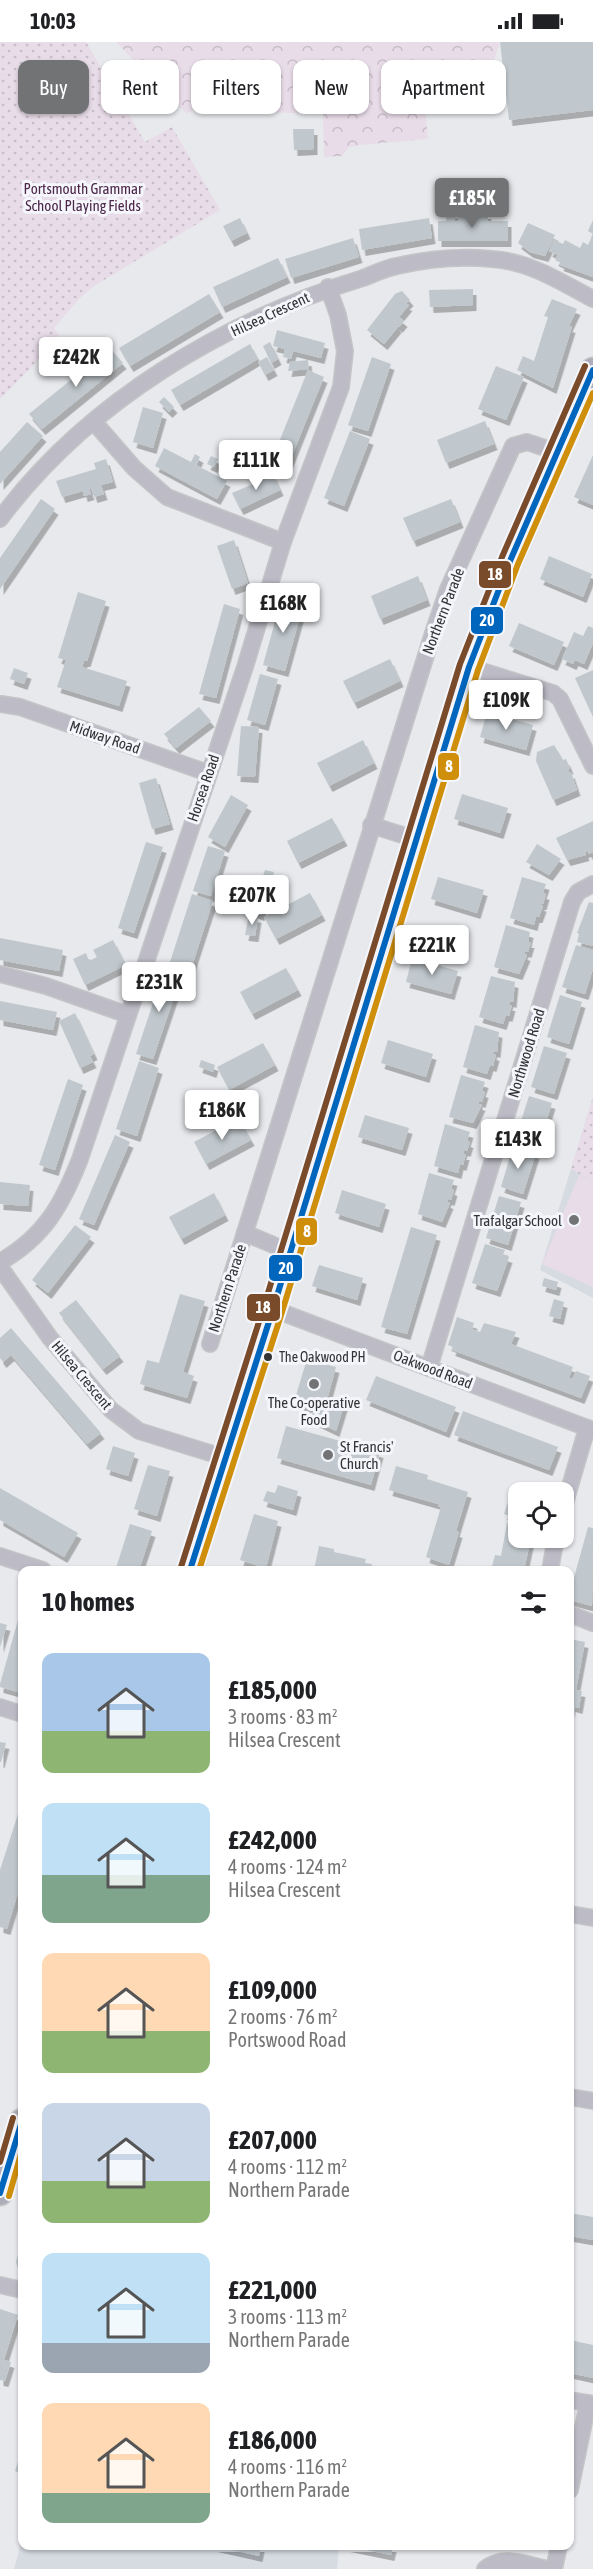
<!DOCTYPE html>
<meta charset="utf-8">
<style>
:root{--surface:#fff;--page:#f6f6f6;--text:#202124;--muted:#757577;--accent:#717375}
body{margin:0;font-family:"Asap Condensed",sans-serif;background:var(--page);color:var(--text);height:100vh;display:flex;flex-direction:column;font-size:22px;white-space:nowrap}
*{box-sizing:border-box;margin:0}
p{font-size:20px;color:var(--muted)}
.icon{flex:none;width:33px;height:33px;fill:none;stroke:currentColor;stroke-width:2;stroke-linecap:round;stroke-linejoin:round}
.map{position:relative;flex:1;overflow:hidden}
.sheet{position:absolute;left:18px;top:1524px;width:556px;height:984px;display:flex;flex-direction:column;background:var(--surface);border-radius:12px;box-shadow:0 2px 4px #0004}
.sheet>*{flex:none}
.banner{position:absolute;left:18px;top:18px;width:558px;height:54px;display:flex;gap:12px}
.buttons{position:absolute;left:508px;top:1440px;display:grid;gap:12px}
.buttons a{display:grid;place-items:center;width:66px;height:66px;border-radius:12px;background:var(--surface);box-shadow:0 2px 4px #0004;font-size:30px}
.price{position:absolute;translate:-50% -51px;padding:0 14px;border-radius:6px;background:#fff;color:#222;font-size:20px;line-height:39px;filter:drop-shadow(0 2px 3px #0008)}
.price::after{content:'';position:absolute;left:50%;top:36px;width:18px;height:14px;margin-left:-9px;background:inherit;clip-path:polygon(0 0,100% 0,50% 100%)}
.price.selected{background:var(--accent);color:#fff}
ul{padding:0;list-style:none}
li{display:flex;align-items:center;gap:18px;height:150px;padding:0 24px}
li span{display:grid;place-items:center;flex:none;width:168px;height:120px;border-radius:12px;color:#555}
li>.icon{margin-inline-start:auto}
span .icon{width:72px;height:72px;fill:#fffc;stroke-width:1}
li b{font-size:26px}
h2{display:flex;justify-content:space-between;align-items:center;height:72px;padding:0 24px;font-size:26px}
.chip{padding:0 21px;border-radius:12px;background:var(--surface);box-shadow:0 2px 4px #0004;font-size:21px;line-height:54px}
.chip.selected{background:var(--accent);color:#fff}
.status{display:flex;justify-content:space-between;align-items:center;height:42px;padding:0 30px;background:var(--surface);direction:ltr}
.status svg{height:16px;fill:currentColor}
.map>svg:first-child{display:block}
.built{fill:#d6dae1}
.grass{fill:#e8dce8}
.forest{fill:url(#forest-crowns)}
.park{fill:url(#park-dots)}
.building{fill:#c0c8cd;filter:url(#shadow)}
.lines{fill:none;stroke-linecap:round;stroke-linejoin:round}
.street-casing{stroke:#c4c5c7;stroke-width:18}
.primary-casing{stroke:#c4c5c7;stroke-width:27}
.street{stroke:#bdbbc6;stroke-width:15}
.primary{stroke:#afacb9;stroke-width:24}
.bus-1-casing{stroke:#f4f6fb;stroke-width:10}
.bus-2-casing{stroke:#f4f6fb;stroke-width:10}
.bus-3-casing{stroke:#f4f6fb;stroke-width:10}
.bus-1{stroke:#0065bd;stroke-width:6}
.bus-2{stroke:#d08f0b;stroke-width:6}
.bus-3{stroke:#7a4b2a;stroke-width:6}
.poi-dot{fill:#717375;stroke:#f4f6fb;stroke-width:2}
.bus-dot{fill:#323335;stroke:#f4f6fb;stroke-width:2}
.labels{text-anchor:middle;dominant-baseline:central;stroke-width:6;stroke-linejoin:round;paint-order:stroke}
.bus-label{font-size:14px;fill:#323335;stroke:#f4f6fb;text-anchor:start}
.park-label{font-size:15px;fill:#4c2649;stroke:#f4f6fb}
.street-label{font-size:15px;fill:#323335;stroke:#f4f6fb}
.poi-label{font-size:15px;fill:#323335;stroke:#f4f6fb;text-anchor:end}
.line-badge{stroke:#f4f6fb;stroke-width:2}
.badge-label{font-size:16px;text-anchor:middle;font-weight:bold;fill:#fff}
</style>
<div class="status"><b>10:03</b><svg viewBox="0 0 49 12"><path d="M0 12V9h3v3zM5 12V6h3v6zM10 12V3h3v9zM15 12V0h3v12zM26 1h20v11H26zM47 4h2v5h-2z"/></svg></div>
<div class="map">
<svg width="593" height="2527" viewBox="0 0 593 2527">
<defs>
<pattern id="forest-crowns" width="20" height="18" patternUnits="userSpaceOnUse" patternTransform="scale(1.5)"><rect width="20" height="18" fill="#e8dce8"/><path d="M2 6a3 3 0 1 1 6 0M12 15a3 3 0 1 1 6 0" fill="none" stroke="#c7bdc8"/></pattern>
<pattern id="park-dots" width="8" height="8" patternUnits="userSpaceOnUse" patternTransform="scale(1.5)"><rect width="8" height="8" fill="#e8dce8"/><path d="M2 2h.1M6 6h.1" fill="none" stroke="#c7bdc8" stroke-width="1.8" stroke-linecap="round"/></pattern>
<filter id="shadow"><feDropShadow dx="3.5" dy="6" stdDeviation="0" flood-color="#0004"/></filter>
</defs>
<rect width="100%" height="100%" fill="#e7e9ec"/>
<g class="built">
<polygon points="593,1055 593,1256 540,1228"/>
<polygon points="22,2498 22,2504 339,2504 337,2527 14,2527"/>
</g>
<polygon class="grass" points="579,1133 593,1140 593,1245 542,1222"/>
<polygon class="forest" points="116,0 499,0 499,4 489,32 489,49 424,53 428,97 359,103 349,105 342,114 324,115 323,72 194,68 187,72"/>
<g class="park">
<polygon points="0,0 86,0 145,100 172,85 220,168 94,244 79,257 54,286 59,293 33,324 0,357"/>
<polygon points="593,1055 593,1140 571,1127"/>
</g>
<g class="building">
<polygon points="500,0 593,0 593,68 509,78"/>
<polygon points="293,87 314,87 314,107 294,108"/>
<polygon points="446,170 455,170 455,179 458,179 458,172 469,172 469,179 477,179 477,171 488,171 488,179 508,179 508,199 438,199 438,179 446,179"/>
<polygon points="240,176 247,191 231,199 223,184"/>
<polygon points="429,176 432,196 362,208 359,187"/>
<polygon points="593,178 593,235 560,223 561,221 555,218 558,213 549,209 554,198 563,202 565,198 580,206 583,200 588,203 593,192 588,189"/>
<polygon points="528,181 555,193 545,214 530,210 518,201"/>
<polygon points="353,196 359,215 291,236 285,217"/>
<polygon points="278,216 287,235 222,265 213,245"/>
<polygon points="473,247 473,263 430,265 429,248"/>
<polygon points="402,249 410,258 406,262 409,263 399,275 404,279 399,285 395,281 398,285 384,302 367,288 395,252"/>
<polygon points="209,252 220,270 130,324 119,306"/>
<polygon points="552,257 577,267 569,284 572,285 553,346 517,328 523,314 534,319 548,275 544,274"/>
<polygon points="277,288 325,301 321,316 293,309 291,317 283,315 285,307 273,304"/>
<polygon points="270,300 278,317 271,321 263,304"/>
<polygon points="250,302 258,317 180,363 171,348"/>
<polygon points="110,306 123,321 42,387 29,372"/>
<polygon points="267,315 274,328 265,333 258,320"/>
<polygon points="372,315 391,322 368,389 348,383"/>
<polygon points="308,318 309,327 288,329 290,320"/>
<polygon points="496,324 524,335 506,378 478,367"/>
<polygon points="308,328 324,335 289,421 273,415"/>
<polygon points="164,355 174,365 169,370 159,360"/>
<polygon points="143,365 163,371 153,406 133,400"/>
<polygon points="485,379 494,402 446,421 437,398"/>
<polygon points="27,380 43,394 0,442 0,410"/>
<polygon points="350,389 370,397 344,464 324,456"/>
<polygon points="164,406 191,420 195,412 200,415 196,423 227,439 217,457 155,424"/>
<polygon points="593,413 593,463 574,455"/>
<polygon points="211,414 218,417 214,425 207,422"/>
<polygon points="106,417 113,440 101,443 104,452 94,455 91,446 89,447 91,452 84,454 83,449 62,455 56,439 96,427 94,421"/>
<polygon points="260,432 263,437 273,432 280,448 240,467 232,451 253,442 250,436"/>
<polygon points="41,457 55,467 0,547 0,516"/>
<polygon points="451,457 460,480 413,499 403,476"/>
<polygon points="234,498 248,541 232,547 217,504"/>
<polygon points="549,514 592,532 583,555 540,537"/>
<polygon points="418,534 427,558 380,577 371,554"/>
<polygon points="78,550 106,559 87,619 84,619 82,625 127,639 119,664 57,645 66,618 58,616"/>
<polygon points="282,554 304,560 285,629 263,623"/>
<polygon points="224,562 240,567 216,656 199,652"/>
<polygon points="519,581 564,600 554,623 509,604"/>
<polygon points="588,584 593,586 593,601 584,622 575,618 573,622 562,617 574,590 583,594"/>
<polygon points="390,617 400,639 354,661 343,639"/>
<polygon points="14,626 28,631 24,642 10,637"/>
<polygon points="593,628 593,675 575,636"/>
<polygon points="260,632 278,637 265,683 247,678"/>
<polygon points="199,665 211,679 176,706 164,692"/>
<polygon points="487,670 533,683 526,708 480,695"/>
<polygon points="241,684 259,685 255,735 237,734"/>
<polygon points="363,698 374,721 329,744 317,721"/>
<polygon points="554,703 563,718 566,717 570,726 568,727 569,731 571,730 577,748 553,758 536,719 537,710"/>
<polygon points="156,736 170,782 152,787 139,741"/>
<polygon points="462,752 508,766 500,791 454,777"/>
<polygon points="231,753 248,763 225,805 208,795"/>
<polygon points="332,776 344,798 298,821 287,799"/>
<polygon points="593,779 593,810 589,812 588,809 585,810 586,813 567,818 556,796"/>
<polygon points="146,800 163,805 134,891 118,886"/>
<polygon points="537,802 561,817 549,833 526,820"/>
<polygon points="208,804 225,809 211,854 193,849"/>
<polygon points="265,828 274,830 269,848 259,846"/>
<polygon points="438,835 484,848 477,871 431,857"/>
<polygon points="522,835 546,842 543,851 546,852 543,862 540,862 543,864 539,875 536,875 534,883 510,876"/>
<polygon points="254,848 267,852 261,873 248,868"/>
<polygon points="310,851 322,873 276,897 264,875"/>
<polygon points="192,852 213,859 191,927 170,920"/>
<polygon points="589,860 593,861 593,904 577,900 579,892 577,891"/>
<polygon points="249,873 258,875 255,894 245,893"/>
<polygon points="506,883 530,890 528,900 531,900 528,910 525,909 524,912 527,913 519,932 494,925"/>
<polygon points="0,896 63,908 59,929 0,918"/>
<polygon points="113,898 126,923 85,943 73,917 86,911 89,919 97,915 93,908"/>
<polygon points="576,903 593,908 593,927 585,952 562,945"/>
<polygon points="412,916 458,929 451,952 406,940"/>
<polygon points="165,925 182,931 153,1017 136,1012"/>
<polygon points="286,926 298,948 252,972 240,950"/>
<polygon points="491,934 515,940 513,960 510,959 509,963 512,963 509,974 506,973 503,982 479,975"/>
<polygon points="560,953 582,960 569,1002 547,995"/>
<polygon points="0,959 57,970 53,988 0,978"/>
<polygon points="75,971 94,1012 90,1014 93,1020 80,1026 59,979"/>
<polygon points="475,983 499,990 497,1010 494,1009 493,1012 496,1013 493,1024 490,1023 487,1032 463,1025"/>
<polygon points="388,998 433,1012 426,1035 381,1021"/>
<polygon points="263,1001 275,1023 229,1048 217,1025"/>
<polygon points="544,1004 567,1011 554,1052 531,1045"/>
<polygon points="201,1018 215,1023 213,1030 199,1025"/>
<polygon points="139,1019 159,1026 137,1094 116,1087"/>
<polygon points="461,1033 485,1040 482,1049 485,1050 482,1060 479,1059 479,1062 482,1063 473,1081 449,1075"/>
<polygon points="68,1037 83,1043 55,1128 39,1123"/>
<polygon points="529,1054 552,1061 539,1102 516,1095"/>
<polygon points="365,1073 409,1086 402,1108 358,1095"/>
<polygon points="239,1076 251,1098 206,1122 194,1100"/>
<polygon points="445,1082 470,1090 467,1099 470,1100 467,1109 464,1108 463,1112 466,1112 463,1123 460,1122 458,1131 434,1124"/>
<polygon points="115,1093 130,1100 94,1183 79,1177"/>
<polygon points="513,1104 536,1111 523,1152 501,1145"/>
<polygon points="429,1131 454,1138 451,1147 454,1148 451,1158 448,1157 447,1160 450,1161 442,1180 418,1172"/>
<polygon points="0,1140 30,1143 28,1164 0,1162"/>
<polygon points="342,1148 386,1162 379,1185 335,1171"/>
<polygon points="214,1151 225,1173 181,1197 169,1175"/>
<polygon points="499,1154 521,1160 508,1203 486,1196"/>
<polygon points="75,1183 91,1195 48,1251 32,1238"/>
<polygon points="411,1185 437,1193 407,1292 381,1285"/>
<polygon points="485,1202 505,1208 503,1213 509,1215 497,1249 472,1241"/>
<polygon points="319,1223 363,1236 357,1258 312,1244"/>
<polygon points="544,1236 558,1240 556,1248 542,1244"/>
<polygon points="180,1252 205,1259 183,1330 194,1334 187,1356 140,1342 147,1318 159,1321"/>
<polygon points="554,1257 564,1260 560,1277 549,1274"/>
<polygon points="76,1258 120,1314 103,1327 59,1271"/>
<polygon points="457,1275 474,1281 472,1287 480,1290 484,1281 516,1290 511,1302 573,1325 569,1336 572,1337 576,1329 590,1334 581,1356 452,1308 453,1305 448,1303"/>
<polygon points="11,1286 101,1391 87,1402 11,1313 3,1320 0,1316 0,1296"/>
<polygon points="307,1317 336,1325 327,1358 344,1363 336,1389 311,1377 314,1367 294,1360"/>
<polygon points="376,1334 456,1365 446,1390 366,1358"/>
<polygon points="463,1369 558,1405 549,1428 454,1393"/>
<polygon points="286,1384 380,1410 371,1443 277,1416"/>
<polygon points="113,1404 135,1411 128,1434 106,1427"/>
<polygon points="148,1423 170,1429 157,1474 134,1467"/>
<polygon points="396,1424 428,1433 427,1437 468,1450 456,1489 459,1490 449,1523 426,1515 441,1465 438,1464 438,1462 389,1448"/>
<polygon points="278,1443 298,1449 293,1468 263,1459 267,1449 275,1451"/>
<polygon points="0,1446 78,1491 64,1515 0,1478"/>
<polygon points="510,1454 519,1457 518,1477 504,1472"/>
<polygon points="254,1472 278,1479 266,1526 240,1518"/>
<polygon points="507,1481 519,1484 519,1496 531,1496 524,1528 491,1528 495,1513 501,1514"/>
<polygon points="130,1482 152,1489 139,1528 116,1526"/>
<polygon points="588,1485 593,1486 592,1564 570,1558 570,1550"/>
<polygon points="319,1504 334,1507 334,1510 366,1517 365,1521 372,1522 371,1528 314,1528"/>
<polygon points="22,1564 22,1635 18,1650 0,1645 0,1642"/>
<polygon points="0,1581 7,1583 0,1605"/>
<polygon points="570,1597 585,1600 576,1648 582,1649 579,1666 572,1664 571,1671"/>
<polygon points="0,1700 6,1701 1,1720 0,1720"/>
<polygon points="18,1772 22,1773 22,1837 7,1887 0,1885 0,1828"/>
<polygon points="570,2171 593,2175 593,2198 570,2194"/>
<polygon points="22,2197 22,2231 19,2230 16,2220"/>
<polygon points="0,2267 18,2273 4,2318 11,2320 5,2339 0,2338"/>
<polygon points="570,2298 593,2303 593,2336 570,2331"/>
<polygon points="22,2407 22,2432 15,2429"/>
<polygon points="214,2504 261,2504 259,2514"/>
<polygon points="347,2504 393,2504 391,2513"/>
</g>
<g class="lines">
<defs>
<g id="street">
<polyline points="94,380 134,426 167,455 283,500"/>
<path d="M0,477C87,360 225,278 363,236C374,232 385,226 397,224C427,217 462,214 492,217C529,219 561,240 593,257"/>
<polyline points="469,625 553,651 560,657 593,724"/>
<polyline points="1,662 20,665 208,731"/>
<polyline points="371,783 418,798"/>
<polyline points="0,932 46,944 128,973"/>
<polyline points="245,1191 290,1210"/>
<path d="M0,1220C44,1195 62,1163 80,1117L245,625L283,500L341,345L345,309L338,273L328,245"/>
<polyline points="0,1225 50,1296 111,1368 139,1389 226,1416"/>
<polyline points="273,1267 593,1388"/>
<polyline points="210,1302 433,591 448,547 513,404 527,400 557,410"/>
<polyline points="429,1326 572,860 578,850 593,842"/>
<polyline points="564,1478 565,1461 587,1386"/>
<polyline points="0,1514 43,1528"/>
<polyline points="550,1528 556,1496"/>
<polyline points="570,1572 593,1581"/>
<polyline points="0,1665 22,1672"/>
<polyline points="570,1872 593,1876"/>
<polyline points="570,2055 593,2059"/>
<polyline points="0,2243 22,2248"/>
<polyline points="570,2358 593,2362"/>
<polyline points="570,2448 588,2361"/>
<path d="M485,2527C503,2512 527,2523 548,2527"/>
<polyline points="554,2527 559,2504"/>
</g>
<g id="primary">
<polyline points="190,1528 273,1267 469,625 510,519 593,328"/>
<polyline points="0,2151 22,2079"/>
</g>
</defs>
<use href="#street" class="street-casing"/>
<use href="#primary" class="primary-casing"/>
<use href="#street" class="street"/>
<use href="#primary" class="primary"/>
<defs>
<g id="bus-1">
<polyline points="190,1528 273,1267 469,625 510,519 593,328"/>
<polyline points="0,2151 22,2079"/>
</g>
<g id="bus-2">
<polyline points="199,1528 282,1270 478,628 518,522 593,351"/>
<polyline points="9,2154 22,2108"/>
</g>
<g id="bus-3">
<polyline points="181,1525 264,1264 460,622 502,515 585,324"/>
<polyline points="0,2120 13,2076"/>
</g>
</defs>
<use href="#bus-1" class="bus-1-casing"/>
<use href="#bus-2" class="bus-2-casing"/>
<use href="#bus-3" class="bus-3-casing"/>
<use href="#bus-1" class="bus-1"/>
<use href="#bus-2" class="bus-2"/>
<use href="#bus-3" class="bus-3"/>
</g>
<g class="poi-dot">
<circle cx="574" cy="1178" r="6"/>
<circle cx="314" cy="1342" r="6"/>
<circle cx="328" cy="1413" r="6"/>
</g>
<circle class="bus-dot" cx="268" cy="1315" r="5"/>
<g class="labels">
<g class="bus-label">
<text x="279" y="1315">The Oakwood PH</text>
</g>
<g class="park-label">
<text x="83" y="146">Portsmouth Grammar<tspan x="83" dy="17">School Playing Fields</tspan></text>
</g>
<g class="street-label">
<text transform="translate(270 272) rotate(-25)">Hilsea Crescent</text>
<text transform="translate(443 569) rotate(-69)">Northern Parade</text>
<text transform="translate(105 695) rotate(19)">Midway Road</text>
<text transform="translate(203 746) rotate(-71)">Horsea Road</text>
<text transform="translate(526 1011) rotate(-73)">Northwood Road</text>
<text transform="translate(227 1246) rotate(-72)">Northern Parade</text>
<text transform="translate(433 1327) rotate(21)">Oakwood Road</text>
<text transform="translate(82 1333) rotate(50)">Hilsea Crescent</text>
</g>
<g class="poi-label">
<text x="562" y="1178">Trafalgar School</text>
<text x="314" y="1360" text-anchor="middle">The Co-operative<tspan x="314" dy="17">Food</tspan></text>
<text x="340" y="1404" text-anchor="start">St Francis'<tspan x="340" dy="17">Church</tspan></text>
</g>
</g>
<g class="line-badge">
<rect x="478" y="518" width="34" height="29" rx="6" fill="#7a4b2a"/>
<rect x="470" y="564" width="34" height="29" rx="6" fill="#0065bd"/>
<rect x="437" y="710" width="23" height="29" rx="6" fill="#d08f0b"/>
<rect x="295" y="1175" width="23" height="29" rx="6" fill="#d08f0b"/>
<rect x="268" y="1212" width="35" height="28" rx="6" fill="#0065bd"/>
<rect x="246" y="1251" width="35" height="29" rx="6" fill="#7a4b2a"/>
</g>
<g class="badge-label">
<text x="495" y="538">18</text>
<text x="487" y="584">20</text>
<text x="449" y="730">8</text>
<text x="307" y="1195">8</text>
<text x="286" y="1232">20</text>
<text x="263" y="1271">18</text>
</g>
</svg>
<div class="buttons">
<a><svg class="icon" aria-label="locate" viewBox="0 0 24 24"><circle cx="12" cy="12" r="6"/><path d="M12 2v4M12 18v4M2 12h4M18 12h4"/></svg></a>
</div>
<b class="price selected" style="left:472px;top:187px">£185K</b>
<b class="price" style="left:76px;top:346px">£242K</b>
<b class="price" style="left:256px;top:449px">£111K</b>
<b class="price" style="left:283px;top:592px">£168K</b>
<b class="price" style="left:506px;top:689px">£109K</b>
<b class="price" style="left:252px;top:884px">£207K</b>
<b class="price" style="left:432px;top:934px">£221K</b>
<b class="price" style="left:159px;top:971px">£231K</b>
<b class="price" style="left:222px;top:1099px">£186K</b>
<b class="price" style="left:518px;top:1128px">£143K</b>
<div class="banner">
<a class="chip selected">Buy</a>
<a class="chip">Rent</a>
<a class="chip">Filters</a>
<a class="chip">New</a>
<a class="chip">Apartment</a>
</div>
<section class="sheet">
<h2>10 homes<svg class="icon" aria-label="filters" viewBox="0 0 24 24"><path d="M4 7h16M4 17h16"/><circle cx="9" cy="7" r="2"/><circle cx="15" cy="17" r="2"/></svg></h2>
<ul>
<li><span style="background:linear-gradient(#a9c7e8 65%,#8fb573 0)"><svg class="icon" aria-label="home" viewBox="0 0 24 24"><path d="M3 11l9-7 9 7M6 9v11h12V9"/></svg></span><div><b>£185,000</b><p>3 rooms · 83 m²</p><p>Hilsea Crescent</p></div></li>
<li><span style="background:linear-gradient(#bfe0f5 60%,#7fa58c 0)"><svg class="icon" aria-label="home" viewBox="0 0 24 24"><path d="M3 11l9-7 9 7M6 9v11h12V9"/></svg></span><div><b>£242,000</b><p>4 rooms · 124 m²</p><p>Hilsea Crescent</p></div></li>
<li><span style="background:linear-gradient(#ffd9b3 65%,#8fb573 0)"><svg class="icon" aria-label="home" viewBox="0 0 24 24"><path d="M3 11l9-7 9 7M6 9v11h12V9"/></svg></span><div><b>£109,000</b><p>2 rooms · 76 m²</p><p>Portswood Road</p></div></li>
<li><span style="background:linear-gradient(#c9d6e8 65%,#8fb573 0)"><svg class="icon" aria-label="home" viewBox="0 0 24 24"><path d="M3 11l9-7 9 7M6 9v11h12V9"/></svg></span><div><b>£207,000</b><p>4 rooms · 112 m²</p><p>Northern Parade</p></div></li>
<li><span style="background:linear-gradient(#bfe0f5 75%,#9aa5b1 0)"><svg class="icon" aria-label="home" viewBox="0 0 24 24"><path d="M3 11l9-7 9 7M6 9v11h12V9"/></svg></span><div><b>£221,000</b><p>3 rooms · 113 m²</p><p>Northern Parade</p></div></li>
<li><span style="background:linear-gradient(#ffd9b3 75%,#7fa58c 0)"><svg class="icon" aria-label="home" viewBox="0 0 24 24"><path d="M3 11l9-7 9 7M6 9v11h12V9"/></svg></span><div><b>£186,000</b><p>4 rooms · 116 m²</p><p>Northern Parade</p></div></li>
</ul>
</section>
</div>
